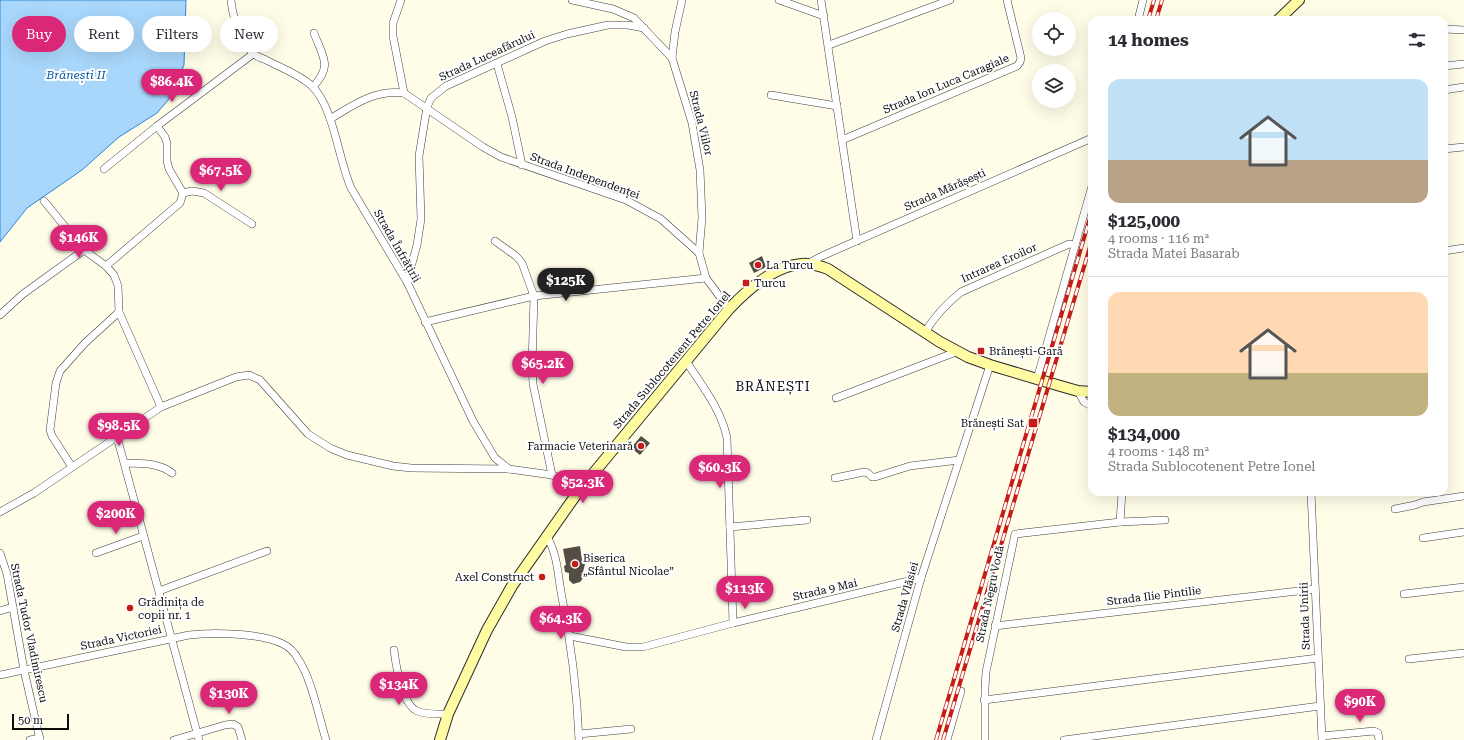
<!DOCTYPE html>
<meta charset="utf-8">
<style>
:root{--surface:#fff;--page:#f2f2f3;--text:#2b2b33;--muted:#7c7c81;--line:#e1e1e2;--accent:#db2777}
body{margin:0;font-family:"Roboto Serif",serif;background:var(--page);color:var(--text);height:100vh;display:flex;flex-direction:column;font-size:15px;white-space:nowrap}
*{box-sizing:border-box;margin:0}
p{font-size:13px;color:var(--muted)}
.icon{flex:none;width:22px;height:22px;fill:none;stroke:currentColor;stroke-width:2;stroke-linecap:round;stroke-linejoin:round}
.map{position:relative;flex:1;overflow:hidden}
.details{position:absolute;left:1088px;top:16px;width:360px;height:480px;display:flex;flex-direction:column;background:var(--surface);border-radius:12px;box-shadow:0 4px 16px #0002}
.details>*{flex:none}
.hud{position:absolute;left:12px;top:16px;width:380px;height:36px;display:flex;gap:8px}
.buttons{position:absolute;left:1032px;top:12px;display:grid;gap:8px}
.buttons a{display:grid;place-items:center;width:44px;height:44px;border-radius:50%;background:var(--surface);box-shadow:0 4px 16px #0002;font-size:20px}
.scale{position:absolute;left:12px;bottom:10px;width:57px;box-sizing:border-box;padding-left:4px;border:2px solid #0b0b0b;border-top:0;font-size:11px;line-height:14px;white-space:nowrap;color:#0b0b0b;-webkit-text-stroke:3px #fff;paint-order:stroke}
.price{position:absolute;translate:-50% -34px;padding:0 9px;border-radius:14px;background:var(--accent);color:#fff;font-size:13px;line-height:26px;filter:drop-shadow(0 1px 2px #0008)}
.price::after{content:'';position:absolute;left:50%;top:24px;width:12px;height:9px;margin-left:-6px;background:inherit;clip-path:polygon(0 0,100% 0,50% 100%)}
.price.active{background:#222;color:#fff}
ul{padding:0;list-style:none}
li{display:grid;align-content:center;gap:8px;height:212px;padding:0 20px}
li+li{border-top:1px solid var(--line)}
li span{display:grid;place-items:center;height:124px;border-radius:12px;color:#555}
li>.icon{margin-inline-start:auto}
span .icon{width:72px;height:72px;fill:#fffc;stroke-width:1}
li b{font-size:17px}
h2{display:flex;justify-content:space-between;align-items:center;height:48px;padding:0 20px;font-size:17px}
.pill{padding:0 14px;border-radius:18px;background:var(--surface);box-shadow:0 4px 16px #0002;font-size:14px;line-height:36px}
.pill.active{background:var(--accent);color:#fff}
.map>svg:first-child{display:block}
.water{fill:#a8d7fb;stroke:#2987d8}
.building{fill:#544d46}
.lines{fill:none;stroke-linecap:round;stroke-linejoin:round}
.street-casing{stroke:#3e3e3e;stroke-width:8}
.secondary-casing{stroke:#2d2d2d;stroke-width:12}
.street{stroke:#fff;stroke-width:7}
.secondary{stroke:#fffba3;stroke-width:10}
.rail-casing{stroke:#c51c18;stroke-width:4}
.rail{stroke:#fff;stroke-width:2.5;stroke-dasharray:8;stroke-linecap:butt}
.poi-dot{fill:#c51c18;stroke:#fff;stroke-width:1.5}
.labels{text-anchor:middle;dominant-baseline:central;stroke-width:4;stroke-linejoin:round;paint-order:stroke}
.street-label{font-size:11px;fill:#0b0b0b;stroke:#fff}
.poi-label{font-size:11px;fill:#0b0b0b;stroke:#fff;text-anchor:start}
.water-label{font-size:12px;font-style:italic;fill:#0b58a5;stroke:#fff}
.quarter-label{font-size:13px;letter-spacing:1px;fill:#0b0b0b;stroke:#fff}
</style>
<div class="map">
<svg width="1464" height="740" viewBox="0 0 1464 740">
<rect width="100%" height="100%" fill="#fffce8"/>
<polygon class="water" points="0,0 186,0 184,65 169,99 157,113 119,137 82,170 27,208 0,242"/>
<g class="building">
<polygon points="762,256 766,267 754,273 749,263"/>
<polygon points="641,436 650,443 640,455 631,448"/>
<polygon points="580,546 582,560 585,564 583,572 584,577 580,582 573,584 569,580 569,573 565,572 564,566 566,565 563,549"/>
</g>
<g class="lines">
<defs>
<g id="street">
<path d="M231,0C232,12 235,22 240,32C243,39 247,48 253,53C256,57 262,58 266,60C281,68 299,74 312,86C334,108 338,158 351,188L407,282L473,421L495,458L509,469"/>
<polyline points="401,0 393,23 393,36 404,93"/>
<polyline points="572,0 613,9 634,18 672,58"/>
<polyline points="682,0 675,32 672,58 692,123 700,170 702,218 699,253"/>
<polyline points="779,0 824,16"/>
<polyline points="821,0 857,241"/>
<polyline points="1138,20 1143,0"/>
<polyline points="1444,29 1464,30"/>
<polyline points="829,45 950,0"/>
<polyline points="497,64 512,117 522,165"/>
<polyline points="1444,66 1464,64"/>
<path d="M313,87C333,65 323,58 314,33"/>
<polyline points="1444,90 1464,87"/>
<polyline points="771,95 837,106"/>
<path d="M330,119C355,104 374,90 404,93L483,147L501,157L626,200L661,219L699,253L706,278L729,309"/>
<polyline points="842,140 1017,66 1020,62 1021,58 1007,0"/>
<polyline points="1444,149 1464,147"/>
<polyline points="104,169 157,126 253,54"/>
<polyline points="183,193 192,191 204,193 252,224"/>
<polyline points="44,201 84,250 106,266 114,275 118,286 119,312 161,407"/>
<polyline points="495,241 516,256 522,263 534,296 532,366 533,384 552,475"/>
<polyline points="1444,251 1464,248"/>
<polyline points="807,264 822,256 1092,138"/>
<polyline points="106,266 180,203 183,193 169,169 167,161 167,143 165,137 157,126"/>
<polyline points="407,282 417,245 421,219 419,156 427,107 431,98 446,86 545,41 567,34 608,25 628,25 644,28"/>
<polyline points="0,315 23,294 84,250"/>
<polyline points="425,322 534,296 706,278"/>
<path d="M925,332C935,316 946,304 961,292L1069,244L1075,245"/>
<path d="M686,361C702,386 721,409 727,438L733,623"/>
<polyline points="1037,379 1092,186"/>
<polyline points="1078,391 1084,402 1092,406"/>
<polyline points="836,398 956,352"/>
<polyline points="117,437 199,740"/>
<path d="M125,463C141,464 158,462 172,473"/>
<polyline points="72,467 52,436 50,430 56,383 60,371 85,343 119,312"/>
<polyline points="835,478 864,472 868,473 872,477 875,477 910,466 959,460"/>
<polyline points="1311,492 1322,740"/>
<polyline points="1395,509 1415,505 1423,502 1464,496"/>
<polyline points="0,512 34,493 161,407 236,377 249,375 260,380 308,434 330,448 347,455 393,466 411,468 509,469 552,475 568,482 578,492"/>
<polyline points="1120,522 1122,492"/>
<polyline points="730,527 807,520"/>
<path d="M547,537C557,553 558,574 561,592C571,642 577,689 579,740"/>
<polyline points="1423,538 1464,532"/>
<polyline points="0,553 7,574 24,670 40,740"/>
<polyline points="96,553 143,536"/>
<polyline points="159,591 267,551"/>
<polyline points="1404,594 1464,587"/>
<polyline points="0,611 13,607"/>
<polyline points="995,626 1315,589"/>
<polyline points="570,636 626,647 643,647 733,623 921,578"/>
<path d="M394,650C396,666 402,704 417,711C426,715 438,714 448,714"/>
<polyline points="1409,659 1464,653"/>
<path d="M0,675L189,635C212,632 262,633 283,644C289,647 295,653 298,659C311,677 319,717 326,740"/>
<polyline points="984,700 1318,658"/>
<polyline points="579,734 631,729"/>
<polyline points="1322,736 1374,731 1378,733 1379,740"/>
<polyline points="30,740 40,738"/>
<polyline points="174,740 225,725 233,724 238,727 242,740"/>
<polyline points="876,740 921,578 990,365"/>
<polyline points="947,740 961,691"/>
<polyline points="985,740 985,688 986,672 1015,534 1120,522 1165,520"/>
<polyline points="1064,740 1320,706"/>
</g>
<g id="secondary">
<polyline points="1278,20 1299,0"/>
<path d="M440,740L448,714L487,630L512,586L578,492L729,309C747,290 774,266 801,264C811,263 820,266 828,269L940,342L968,357L990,365L1057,385L1078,391L1092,392"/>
</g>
</defs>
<use href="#street" class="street-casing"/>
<use href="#secondary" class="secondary-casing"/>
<use href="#street" class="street"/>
<use href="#secondary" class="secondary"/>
<defs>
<g id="rail">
<polyline points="1148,20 1154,0"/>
<polyline points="1156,20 1162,0"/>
<polyline points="936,740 1092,211"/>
<polyline points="943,740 1092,240"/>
</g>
</defs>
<use href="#rail" class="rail-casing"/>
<use href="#rail" class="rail"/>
</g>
<g class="poi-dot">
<circle cx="758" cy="265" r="4"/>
<rect x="742" y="279" width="8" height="8" rx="2"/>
<rect x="977" y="347" width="8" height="8" rx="2"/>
<rect x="1028" y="418" width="10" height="10" rx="2"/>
<circle cx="641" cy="446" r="4"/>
<circle cx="575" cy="564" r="4"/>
<circle cx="542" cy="577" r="4"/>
<circle cx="130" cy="608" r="4"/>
</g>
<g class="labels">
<g class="street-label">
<text transform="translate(487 56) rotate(-25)">Strada Luceafărului</text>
<text transform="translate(946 84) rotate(-23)">Strada Ion Luca Caragiale</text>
<text transform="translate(701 123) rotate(76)">Strada Viilor</text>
<text transform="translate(585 176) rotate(20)">Strada Independenței</text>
<text transform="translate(945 190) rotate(-24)">Strada Mărășești</text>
<text transform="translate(397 246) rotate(60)">Strada Înfrățirii</text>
<text transform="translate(999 263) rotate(-24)">Intrarea Eroilor</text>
<text transform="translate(672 360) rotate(-50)">Strada Sublocotenent Petre Ionel</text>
<text transform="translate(825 590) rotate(-13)">Strada 9 Mai</text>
<text transform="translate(990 594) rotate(-78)">Strada Negru Vodă</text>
<text transform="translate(1154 596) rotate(-7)">Strada Ilie Pintilie</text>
<text transform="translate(905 597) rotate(-74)">Strada Vlăsiei</text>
<text transform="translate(1305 616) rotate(-92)">Strada Unirii</text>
<text transform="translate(29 633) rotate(78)">Strada Tudor Vladimirescu</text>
<text transform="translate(121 638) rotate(-12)">Strada Victoriei</text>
</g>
<g class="poi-label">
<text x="766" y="265">La Turcu</text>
<text x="754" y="283">Turcu</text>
<text x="989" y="351">Brănești-Gară</text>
<text x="1024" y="423" text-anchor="end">Brănești Sat</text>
<text x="633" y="446" text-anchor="end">Farmacie Veterinară</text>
<text x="583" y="558">Biserica<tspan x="583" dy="13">„Sfântul Nicolae”</tspan></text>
<text x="534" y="577" text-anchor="end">Axel Construct</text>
<text x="138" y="602">Grădinița de<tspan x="138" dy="13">copii nr. 1</tspan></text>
</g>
<g class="water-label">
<text x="76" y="75">Brănești II</text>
</g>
<g class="quarter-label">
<text x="773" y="386">BRĂNEȘTI</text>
</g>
</g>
</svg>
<div class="buttons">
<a><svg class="icon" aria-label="locate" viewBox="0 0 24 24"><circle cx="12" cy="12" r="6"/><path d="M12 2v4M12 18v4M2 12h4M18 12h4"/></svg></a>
<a><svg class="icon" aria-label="layers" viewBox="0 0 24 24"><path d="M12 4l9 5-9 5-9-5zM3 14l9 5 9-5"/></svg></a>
</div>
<div class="scale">50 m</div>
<b class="price" style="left:172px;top:103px">$86.4K</b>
<b class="price" style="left:221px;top:192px">$67.5K</b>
<b class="price" style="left:79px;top:259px">$146K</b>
<b class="price active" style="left:566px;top:302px">$125K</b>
<b class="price" style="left:543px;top:385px">$65.2K</b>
<b class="price" style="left:119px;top:447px">$98.5K</b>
<b class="price" style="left:720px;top:489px">$60.3K</b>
<b class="price" style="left:583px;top:504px">$52.3K</b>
<b class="price" style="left:116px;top:535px">$200K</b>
<b class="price" style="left:745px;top:610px">$113K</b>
<b class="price" style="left:561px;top:640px">$64.3K</b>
<b class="price" style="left:399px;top:706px">$134K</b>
<b class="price" style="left:229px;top:715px">$130K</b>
<b class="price" style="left:1360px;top:723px">$90K</b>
<div class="hud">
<a class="pill active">Buy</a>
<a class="pill">Rent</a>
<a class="pill">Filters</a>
<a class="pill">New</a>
</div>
<section class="details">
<h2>14 homes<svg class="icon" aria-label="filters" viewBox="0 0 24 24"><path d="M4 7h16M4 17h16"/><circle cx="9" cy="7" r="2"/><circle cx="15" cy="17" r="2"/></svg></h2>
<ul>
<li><span style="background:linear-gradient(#bfe0f5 65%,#b9a48a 0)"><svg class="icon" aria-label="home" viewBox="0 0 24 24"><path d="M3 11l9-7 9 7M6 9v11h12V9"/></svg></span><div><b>$125,000</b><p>4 rooms · 116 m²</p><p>Strada Matei Basarab</p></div></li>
<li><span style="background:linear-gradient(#ffd9b3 65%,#c2b280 0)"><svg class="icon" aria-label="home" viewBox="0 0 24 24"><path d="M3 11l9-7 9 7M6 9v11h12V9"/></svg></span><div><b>$134,000</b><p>4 rooms · 148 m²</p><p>Strada Sublocotenent Petre Ionel</p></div></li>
</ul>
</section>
</div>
